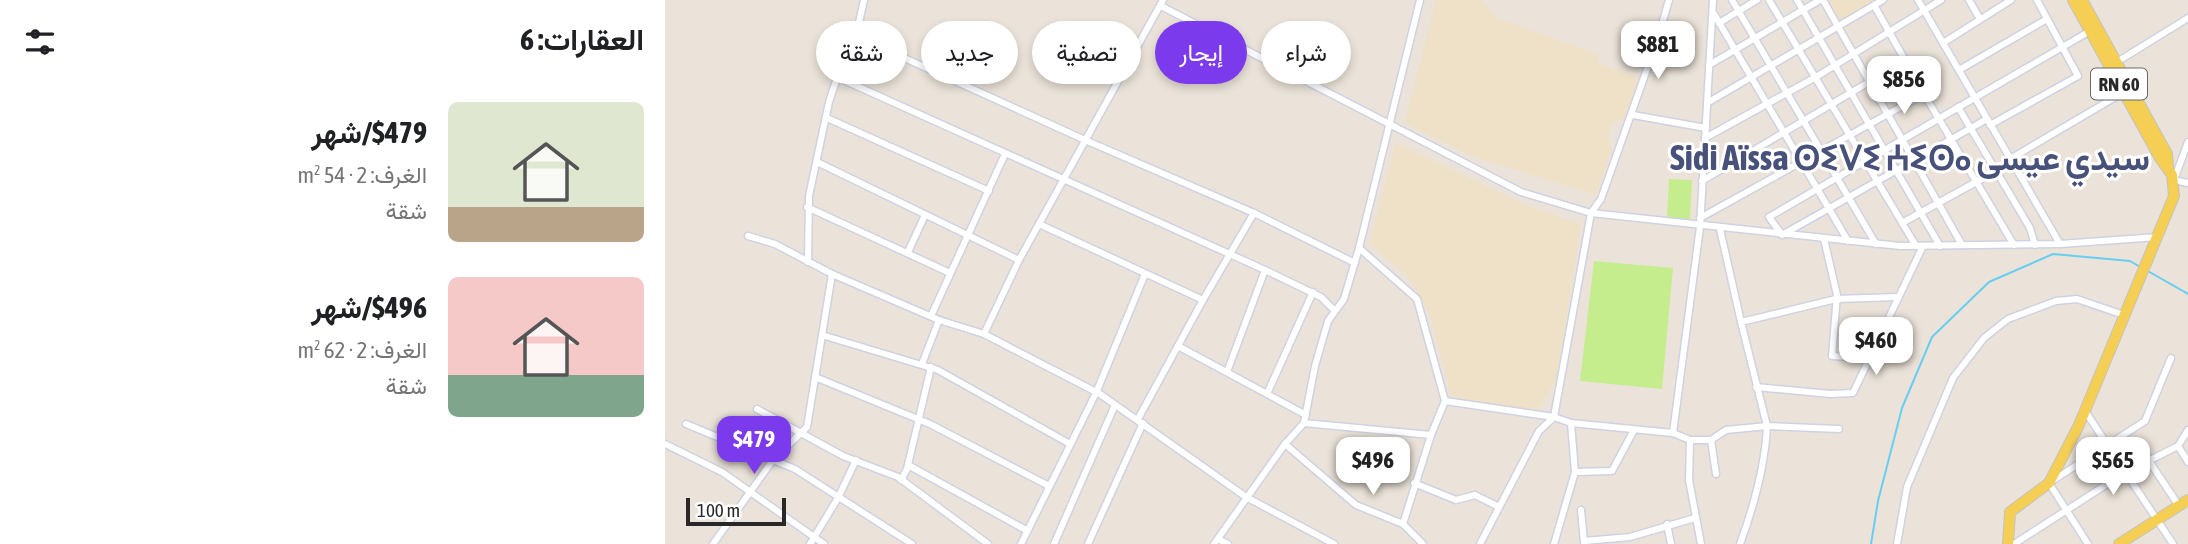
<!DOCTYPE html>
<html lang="ar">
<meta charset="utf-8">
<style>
:root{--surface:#fff;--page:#f6f6f6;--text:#202124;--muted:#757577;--accent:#7c3aed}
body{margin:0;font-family:"Asap Condensed",Vazirmatn,"Noto Sans Tifinagh",sans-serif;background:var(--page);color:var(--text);direction:rtl;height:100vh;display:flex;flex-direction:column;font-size:26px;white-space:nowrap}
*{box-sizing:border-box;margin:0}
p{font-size:23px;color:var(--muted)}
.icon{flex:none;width:38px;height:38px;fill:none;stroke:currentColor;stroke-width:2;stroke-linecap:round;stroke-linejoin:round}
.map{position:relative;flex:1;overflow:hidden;direction:ltr}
.panel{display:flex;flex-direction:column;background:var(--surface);width:665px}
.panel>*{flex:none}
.guide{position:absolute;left:21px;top:21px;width:665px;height:63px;direction:rtl;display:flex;gap:14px}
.scale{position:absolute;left:21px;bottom:18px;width:100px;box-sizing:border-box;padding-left:7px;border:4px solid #282828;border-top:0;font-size:19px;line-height:24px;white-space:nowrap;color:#282828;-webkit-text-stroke:5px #fff;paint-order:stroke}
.price{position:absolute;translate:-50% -60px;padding:0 16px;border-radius:14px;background:#fff;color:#222;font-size:23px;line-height:46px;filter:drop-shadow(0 2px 4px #0008)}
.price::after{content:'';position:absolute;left:50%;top:42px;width:21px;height:16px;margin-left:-10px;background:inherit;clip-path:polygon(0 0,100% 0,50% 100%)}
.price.selected{background:var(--accent);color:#fff}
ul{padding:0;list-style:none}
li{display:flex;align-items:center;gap:21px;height:175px;padding:0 21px}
li span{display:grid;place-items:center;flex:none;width:196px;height:140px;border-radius:10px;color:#555}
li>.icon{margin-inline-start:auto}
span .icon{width:84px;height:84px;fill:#fffc;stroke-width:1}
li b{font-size:30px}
h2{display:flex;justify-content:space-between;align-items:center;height:84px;padding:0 21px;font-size:30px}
.pill{padding:0 24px;border-radius:32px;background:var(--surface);box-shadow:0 4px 10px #0003;font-size:24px;line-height:63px}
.pill.selected{background:var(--accent);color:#fff}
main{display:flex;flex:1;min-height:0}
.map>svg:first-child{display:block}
.education{fill:#eee1c7}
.pitch{fill:#c5ed8e}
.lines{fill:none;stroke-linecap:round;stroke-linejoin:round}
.stream{stroke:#67cef2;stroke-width:2}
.minor-casing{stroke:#ced2e2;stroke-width:9}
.primary-casing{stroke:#c3c3c3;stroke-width:12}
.minor{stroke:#fff;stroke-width:6}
.primary{stroke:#f5cf54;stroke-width:10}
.labels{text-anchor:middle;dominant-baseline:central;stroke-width:6;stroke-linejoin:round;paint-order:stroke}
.shield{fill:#fff;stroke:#686868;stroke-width:2}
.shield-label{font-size:19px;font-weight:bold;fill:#282828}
.town-label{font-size:35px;font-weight:bold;fill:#47517a;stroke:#fff}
</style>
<main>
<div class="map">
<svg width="1523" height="544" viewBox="0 0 1523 544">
<rect width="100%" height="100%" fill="#ebe3d9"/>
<g class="education">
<polygon points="771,0 818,0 830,17 934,55 933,63 974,78 961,117 947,123 943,137 947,150 931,195 804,155 740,123"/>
<polygon points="1161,0 1212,0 1173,23"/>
<polygon points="731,143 863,206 916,224 892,378 872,411 787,400 765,315 744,278 707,245 706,236"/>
</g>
<g class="pitch">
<polygon points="1004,179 1027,180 1025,219 1002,218"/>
<polygon points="929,261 1008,268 997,389 915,381"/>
</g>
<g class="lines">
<g class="stream">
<polyline points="1481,270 1523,294"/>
<polyline points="1206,544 1213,501 1237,408 1267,337 1324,282 1388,254 1465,261 1477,268"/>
</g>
<defs>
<g id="minor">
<polyline points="1067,0 1211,244"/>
<polyline points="1104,0 1251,246"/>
<polyline points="1132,0 1275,246"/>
<polyline points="1158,0 1297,245"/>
<polyline points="1253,0 1395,244"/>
<polyline points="1304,0 1315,19"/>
<polyline points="496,6 856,192 926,213 1235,246 1395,244 1493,237"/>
<polyline points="1049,14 1183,241"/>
<polyline points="1054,23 1092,0"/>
<polyline points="997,24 1004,0"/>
<polyline points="191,36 420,140 589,213 690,263"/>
<polyline points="1278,43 1346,0"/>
<polyline points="1452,62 1523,18"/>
<polyline points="1044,65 1155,0"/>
<polyline points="1294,70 1382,19"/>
<polyline points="174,78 600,270 656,297 670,311"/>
<polyline points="1259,94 1349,245"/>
<polyline points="1042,103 1218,0"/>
<polyline points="1293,107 1365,228 1370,245"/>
<polyline points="968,115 1041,128"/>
<polyline points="162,118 324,191"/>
<polyline points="1322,119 1117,235 1104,217 1425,31"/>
<polyline points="1325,125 1413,76 1372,0"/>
<polyline points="1040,138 1151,77 1276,0"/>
<polyline points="1523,142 1509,180 1523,183"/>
<polyline points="1345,159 1459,92"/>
<polyline points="152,162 354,260"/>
<polyline points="1037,181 1241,60"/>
<polyline points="142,207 285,273"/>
<polyline points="1035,218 1259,94 1209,5"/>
<polyline points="1237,223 1331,171"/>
<polyline points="374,224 538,300 473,419"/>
<polyline points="1055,229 1076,322"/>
<polyline points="83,236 110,244 167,274 274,320 319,334 435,394 581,497 669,544"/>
<polyline points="1159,239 1172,295 1167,356 1205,358"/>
<polyline points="243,252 260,215"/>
<polyline points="143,262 144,196 164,102 179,57 191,36 199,0"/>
<polyline points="538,300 589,213"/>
<polyline points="266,316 340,154"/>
<polyline points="319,334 354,260 498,0"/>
<polyline points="157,335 273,370 405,444"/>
<polyline points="513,346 641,415"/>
<polyline points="257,364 274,320"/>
<polyline points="562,372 600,270"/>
<polyline points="150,377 265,424 384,486"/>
<polyline points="1091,387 1165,394 1188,393 1258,246"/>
<polyline points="602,394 648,292"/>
<polyline points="780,401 889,417 906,423 1008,433 1035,227 1048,0"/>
<polyline points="92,409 178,456 233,477 323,544"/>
<polyline points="1420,411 1508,544"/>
<polyline points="639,423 766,435 780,401 752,299 694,248 755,0"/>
<polyline points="21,424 130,469 247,544"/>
<polyline points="1174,429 1102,426 1076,322 1171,299 1232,297"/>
<path d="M1008,433L1025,440H1046L1061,430L1102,426C1100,467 1089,506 1075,544"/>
<polyline points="1025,440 1024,480 1036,544"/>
<polyline points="1046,440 1051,474"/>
<polyline points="0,444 57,472 159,544"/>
<polyline points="620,444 691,505 738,524 766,435"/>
<polyline points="1513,446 1523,462"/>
<polyline points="1484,461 1514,506"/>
<polyline points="243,465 361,530"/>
<polyline points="910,472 947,471 969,430"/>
<polyline points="236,480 242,469 266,367"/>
<polyline points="749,483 791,500 810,495 834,507"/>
<polyline points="916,510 919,542"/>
<polyline points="738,524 758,544"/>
<polyline points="1002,524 1006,544"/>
<polyline points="553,539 563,544"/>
<polyline points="919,541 965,537 1030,518"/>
<polyline points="48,544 108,460 142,427 167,274"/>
<polyline points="145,544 173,498 191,460"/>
<polyline points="356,544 431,393 480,274"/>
<polyline points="389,544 450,405"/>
<polyline points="423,544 478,423"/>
<polyline points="549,544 620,444 639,423 650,366 663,321 679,299 694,248"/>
<polyline points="815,544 874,431 889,417 926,213 936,199 993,38"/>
<polyline points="889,544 910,472 906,423"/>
<polyline points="1232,544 1242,487 1288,378 1319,338 1343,319 1391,301 1412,299 1459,315"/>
<polyline points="1349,544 1461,472 1513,446 1523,430"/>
<polyline points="1423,544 1384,483 1480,421 1506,358"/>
</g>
<g id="primary">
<polyline points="1417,0 1502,154 1503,167"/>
<polyline points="1343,544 1345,512 1384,483 1414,425 1509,196 1507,175 1495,158 1408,0"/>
<polyline points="1454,544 1523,500"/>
</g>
</defs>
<use href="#minor" class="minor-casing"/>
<use href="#primary" class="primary-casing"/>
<use href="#minor" class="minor"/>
<use href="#primary" class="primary"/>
</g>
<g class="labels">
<rect class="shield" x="1426" y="68.5" width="56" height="31" rx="5"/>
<g class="shield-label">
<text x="1454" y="84">RN 60</text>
</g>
<g class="town-label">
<text x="1245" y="157">Sidi Aïssa ⵙⵉⴸⵉ ⵄⵉⵙⴰ سيدي عيسى</text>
</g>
</g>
</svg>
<div class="scale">100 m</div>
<b class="price" style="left:993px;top:81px">$881</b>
<b class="price" style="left:1239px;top:116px">$856</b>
<b class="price" style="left:1211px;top:377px">$460</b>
<b class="price selected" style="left:89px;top:476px">$479</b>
<b class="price" style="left:708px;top:497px">$496</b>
<b class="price" style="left:1448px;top:497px">$565</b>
<div class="guide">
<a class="pill">شراء</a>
<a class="pill selected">إيجار</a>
<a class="pill">تصفية</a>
<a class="pill">جديد</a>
<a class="pill">شقة</a>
</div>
</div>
<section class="panel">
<h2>العقارات: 6<svg class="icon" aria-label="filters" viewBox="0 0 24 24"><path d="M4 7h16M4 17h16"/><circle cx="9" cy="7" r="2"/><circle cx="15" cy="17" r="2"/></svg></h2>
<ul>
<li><span style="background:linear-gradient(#dfe7d0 75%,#b9a48a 0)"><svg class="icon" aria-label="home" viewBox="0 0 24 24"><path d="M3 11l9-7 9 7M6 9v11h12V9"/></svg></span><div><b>$479/شهر</b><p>الغرف: 2 · 54 m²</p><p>شقة</p></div></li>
<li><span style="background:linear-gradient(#f6c9c9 70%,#7fa58c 0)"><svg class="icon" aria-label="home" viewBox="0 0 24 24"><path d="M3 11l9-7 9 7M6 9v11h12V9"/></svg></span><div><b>$496/شهر</b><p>الغرف: 2 · 62 m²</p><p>شقة</p></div></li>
</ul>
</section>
</main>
